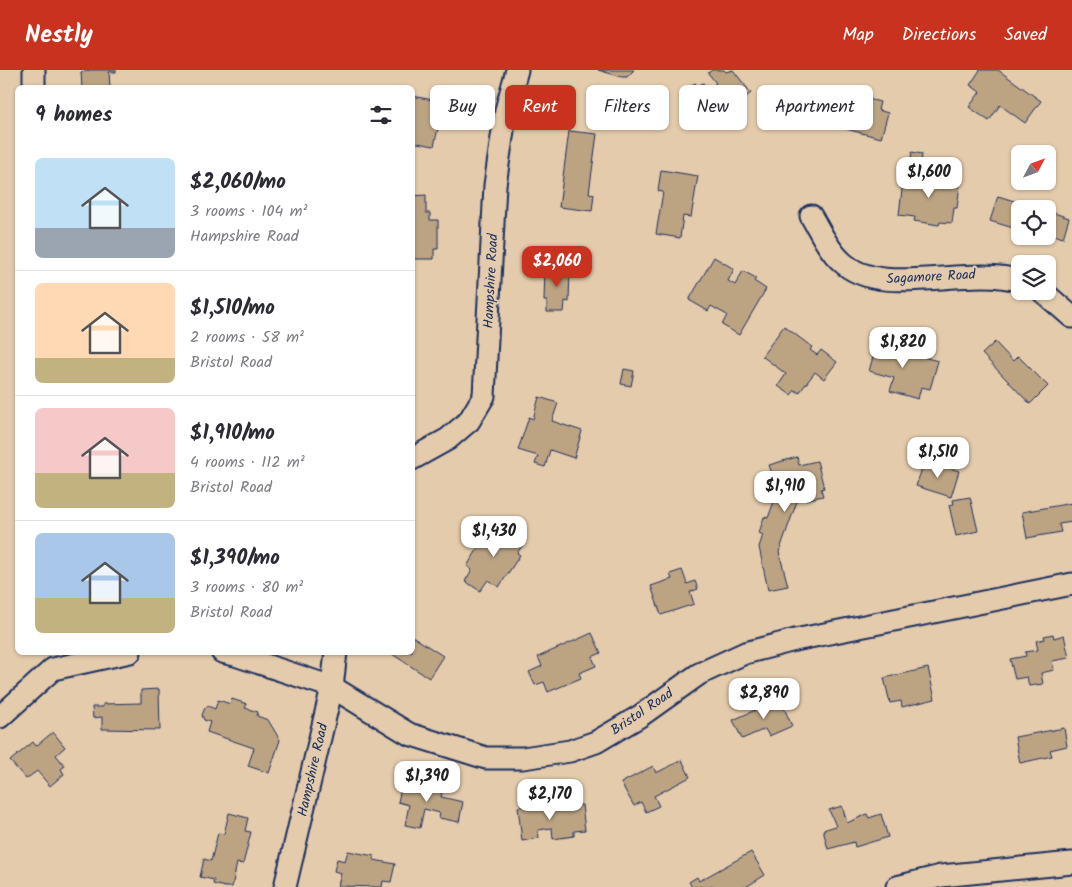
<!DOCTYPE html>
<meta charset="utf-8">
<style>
:root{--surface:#fff;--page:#f2f2f3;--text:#2b2b33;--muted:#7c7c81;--line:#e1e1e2;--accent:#c8321e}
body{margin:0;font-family:Kalam,sans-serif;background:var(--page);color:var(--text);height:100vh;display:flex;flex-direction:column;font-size:19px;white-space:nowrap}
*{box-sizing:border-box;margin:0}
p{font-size:16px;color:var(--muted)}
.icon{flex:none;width:28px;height:28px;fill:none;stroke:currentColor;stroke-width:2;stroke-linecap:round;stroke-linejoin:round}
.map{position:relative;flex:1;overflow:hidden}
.details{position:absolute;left:15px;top:15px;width:400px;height:570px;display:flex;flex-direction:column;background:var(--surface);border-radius:8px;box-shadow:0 1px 4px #0004}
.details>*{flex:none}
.banner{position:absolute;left:430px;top:15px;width:475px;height:45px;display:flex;gap:10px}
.needle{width:32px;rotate:49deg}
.tools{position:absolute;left:1011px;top:75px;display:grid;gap:10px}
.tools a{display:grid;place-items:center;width:45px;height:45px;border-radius:8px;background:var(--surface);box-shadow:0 1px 4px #0004;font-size:25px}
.price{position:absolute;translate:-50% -42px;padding:0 11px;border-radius:10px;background:#fff;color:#222;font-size:16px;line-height:32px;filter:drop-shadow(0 1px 2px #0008)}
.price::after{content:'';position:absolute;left:50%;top:30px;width:15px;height:11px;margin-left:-8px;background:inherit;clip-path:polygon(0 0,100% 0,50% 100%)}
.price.selected{background:var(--accent);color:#fff}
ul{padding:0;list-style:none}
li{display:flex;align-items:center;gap:15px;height:125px;padding:0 20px}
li+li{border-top:1px solid var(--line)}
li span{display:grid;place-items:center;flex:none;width:140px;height:100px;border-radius:8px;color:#555}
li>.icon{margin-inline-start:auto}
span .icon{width:60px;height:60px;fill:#fffc;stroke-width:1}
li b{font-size:21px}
h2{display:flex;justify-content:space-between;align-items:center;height:60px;padding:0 20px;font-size:21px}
.tag{padding:0 18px;border-radius:8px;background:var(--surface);box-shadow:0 1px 4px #0004;font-size:18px;line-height:45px}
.tag.selected{background:var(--accent);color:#fff}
header{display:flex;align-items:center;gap:30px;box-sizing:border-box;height:70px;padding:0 25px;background:var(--accent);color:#fff}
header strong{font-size:24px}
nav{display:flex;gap:28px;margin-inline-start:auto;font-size:18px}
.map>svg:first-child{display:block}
.building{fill:#bca483;stroke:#1b2f5e}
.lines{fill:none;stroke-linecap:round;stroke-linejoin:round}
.minor-casing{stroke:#1b2f5e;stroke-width:25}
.minor{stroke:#e4cbac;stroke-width:21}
.labels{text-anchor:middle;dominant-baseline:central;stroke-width:4;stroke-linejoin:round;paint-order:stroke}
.street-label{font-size:14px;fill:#1b2f5e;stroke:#e4cbac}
</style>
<header>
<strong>Nestly</strong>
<nav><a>Map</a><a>Directions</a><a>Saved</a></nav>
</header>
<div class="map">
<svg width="1072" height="817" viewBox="0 0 1072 817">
<rect width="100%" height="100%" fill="#e4cbac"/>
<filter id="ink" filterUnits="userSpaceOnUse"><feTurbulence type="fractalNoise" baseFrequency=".02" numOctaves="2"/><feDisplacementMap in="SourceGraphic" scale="10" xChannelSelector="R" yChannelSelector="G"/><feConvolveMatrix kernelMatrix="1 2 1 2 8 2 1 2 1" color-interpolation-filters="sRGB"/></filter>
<g filter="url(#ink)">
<g class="building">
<polygon points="90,0 116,0 116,2 109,2 110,18 82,18 81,2"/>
<polygon points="598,0 634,0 627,7 622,7"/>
<polygon points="712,0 724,0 726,2 733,0 751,23 734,36 731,33 700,56 684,36 693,29 686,19 695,13 698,16 703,13 708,19 716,13 708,3"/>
<polygon points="980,0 998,0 1041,31 1025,53 1000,35 989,51 969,37 980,22 970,15"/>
<polygon points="412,26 444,32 434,76 412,72"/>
<polygon points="839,28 862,34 864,28 880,32 878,40 888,43 881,68 842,58 843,53 833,51"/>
<polygon points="569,61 597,64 589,123 594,124 592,141 559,137"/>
<polygon points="912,82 922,84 920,100 909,99"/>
<polygon points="661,100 698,106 691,147 683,146 680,168 656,164 663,122 658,121"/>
<polygon points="904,102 930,105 929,117 943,118 945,105 961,107 957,138 954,138 952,153 940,152 939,155 914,151 915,147 899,145"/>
<polygon points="426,125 426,143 430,143 430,150 438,150 438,179 434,179 434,189 412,189 412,126"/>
<polygon points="998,126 1040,139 1020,139 1020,160 990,151"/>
<polygon points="1048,141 1069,148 1063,168 1048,163"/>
<polygon points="714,187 734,199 728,211 735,215 743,201 756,208 754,211 766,219 739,265 722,255 727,245 711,236 708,241 689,230"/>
<polygon points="545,197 570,198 569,232 565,231 564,242 547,242 547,231 544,231"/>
<polygon points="784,256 812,277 810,280 817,285 821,280 837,292 824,309 815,302 799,323 795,320 791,325 778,316 786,304 762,286"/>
<polygon points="884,270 895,272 893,279 938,291 930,319 921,317 918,329 890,321 894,308 869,301 877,273 883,274"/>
<polygon points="995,272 1013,291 1018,286 1048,316 1030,334 982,284"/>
<polygon points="624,299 634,301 631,316 621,314"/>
<polygon points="539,327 558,333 552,351 582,361 574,388 550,380 545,397 535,394 538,386 518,380 529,347 533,349"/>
<polygon points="797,387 799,395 817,391 824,418 821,419 823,426 805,430 803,422 800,423 779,482 788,516 768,520 759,477 763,465 759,463 764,447 768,448 775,429 772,428 776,415 769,395"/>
<polygon points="925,390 959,401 951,427 916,416"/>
<polygon points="970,427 978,461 956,466 949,435 954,434 953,430"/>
<polygon points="1072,433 1072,452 1059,454 1061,462 1027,468 1022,442"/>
<polygon points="499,454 525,472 517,483 520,485 499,517 488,510 480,521 465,511 472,500 467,496 486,466 490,468"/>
<polygon points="682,500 687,514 695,511 698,519 690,522 694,534 661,545 651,516 672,509 670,504"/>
<polygon points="592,563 601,583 592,587 596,596 579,603 581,608 548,622 544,612 535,615 529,602 542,596 538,587"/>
<polygon points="1053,564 1054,568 1064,565 1069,588 1052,591 1054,600 1041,603 1043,614 1029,616 1027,607 1015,609 1010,589 1026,586 1025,582 1038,580 1036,571 1045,569 1044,566"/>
<polygon points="412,566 443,586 429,608 389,582 412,582"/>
<polygon points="928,598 935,629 902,637 901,631 890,633 884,608"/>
<polygon points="159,619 160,660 102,659 102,647 93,648 92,637 103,637 103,634 141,633 141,620"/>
<polygon points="232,629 247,634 245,638 258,642 257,646 268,650 280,670 269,703 248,696 254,678 207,662 210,652 204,650 202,645 205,638 208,636 215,639 218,630 231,634"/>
<polygon points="780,629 792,656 769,666 765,659 742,669 733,650"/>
<polygon points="1064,658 1067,676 1050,680 1052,686 1020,693 1015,667"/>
<polygon points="53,662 65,677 56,685 65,696 61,699 64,704 50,716 37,701 26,709 10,691 33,672 36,676"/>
<polygon points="682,690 690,707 654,726 659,736 646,742 641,732 634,736 621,713 653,696 656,703"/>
<polygon points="403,710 443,719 441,727 463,732 459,752 439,748 440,743 424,739 420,758 405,755 409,735 398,732"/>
<polygon points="553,733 554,738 582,735 585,760 574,761 574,766 553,769 552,758 538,760 539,768 522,771 518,737"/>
<polygon points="842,736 847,753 867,744 869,748 881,744 888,767 855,777 854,772 828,779 823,760 836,756 829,740"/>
<polygon points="229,743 248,748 245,761 251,762 243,794 237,793 232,817 225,817 213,814 214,810 200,807 204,789 211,791 218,763 224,764"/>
<polygon points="348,781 374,786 374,790 395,794 391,812 383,811 382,817 338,816 341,803 334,801 337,789 345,791"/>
<polygon points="751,782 765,805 746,817 692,817 689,812 697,807 699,811"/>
</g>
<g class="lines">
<defs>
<g id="minor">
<polyline points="34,18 34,0"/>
<path d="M811,146C820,161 828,179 841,191C880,230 967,194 1020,211"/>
<polyline points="1042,221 1072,247"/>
<polyline points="412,389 448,369 469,351 484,326 495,115 506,40 517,0"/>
<polyline points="222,582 235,585 332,617 409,664 486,688 523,688 570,681 596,672 640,646 699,604 745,583 795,570 1072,514"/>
<polyline points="0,647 53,599 130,582"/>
<polyline points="285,817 332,617 336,582"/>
<polyline points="897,817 941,806 1072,793"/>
</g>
</defs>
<use href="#minor" class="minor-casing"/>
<use href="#minor" class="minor"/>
</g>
</g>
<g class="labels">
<g class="street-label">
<text transform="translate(931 207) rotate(-3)">Sagamore Road</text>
<text transform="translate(491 211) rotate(-87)">Hampshire Road</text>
<text transform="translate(642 642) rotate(-34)">Bristol Road</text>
<text transform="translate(313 700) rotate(-77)">Hampshire Road</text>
</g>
</g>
</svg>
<div class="tools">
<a><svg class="needle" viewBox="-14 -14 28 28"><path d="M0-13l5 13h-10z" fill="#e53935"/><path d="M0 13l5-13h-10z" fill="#7c7c81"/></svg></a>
<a><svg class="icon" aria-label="locate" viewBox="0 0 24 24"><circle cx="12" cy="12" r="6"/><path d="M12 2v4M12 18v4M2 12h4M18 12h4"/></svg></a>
<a><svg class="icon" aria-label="layers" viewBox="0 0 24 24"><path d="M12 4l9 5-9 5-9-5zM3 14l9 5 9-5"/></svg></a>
</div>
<b class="price" style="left:929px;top:129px">$1,600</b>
<b class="price selected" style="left:557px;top:218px">$2,060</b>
<b class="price" style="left:903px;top:299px">$1,820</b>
<b class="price" style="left:938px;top:409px">$1,510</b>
<b class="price" style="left:785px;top:443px">$1,910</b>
<b class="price" style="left:494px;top:488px">$1,430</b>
<b class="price" style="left:764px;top:650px">$2,890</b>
<b class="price" style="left:427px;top:733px">$1,390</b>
<b class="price" style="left:550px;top:751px">$2,170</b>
<div class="banner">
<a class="tag">Buy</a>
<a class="tag selected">Rent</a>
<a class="tag">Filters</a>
<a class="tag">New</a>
<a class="tag">Apartment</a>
</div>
<section class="details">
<h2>9 homes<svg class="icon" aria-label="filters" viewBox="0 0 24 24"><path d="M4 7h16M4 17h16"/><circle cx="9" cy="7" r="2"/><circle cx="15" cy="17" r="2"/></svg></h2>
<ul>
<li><span style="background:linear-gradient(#bfe0f5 70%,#9aa5b1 0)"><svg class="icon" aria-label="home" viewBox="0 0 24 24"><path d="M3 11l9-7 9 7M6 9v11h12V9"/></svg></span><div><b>$2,060/mo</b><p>3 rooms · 104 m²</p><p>Hampshire Road</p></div></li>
<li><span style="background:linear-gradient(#ffd9b3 75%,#c2b280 0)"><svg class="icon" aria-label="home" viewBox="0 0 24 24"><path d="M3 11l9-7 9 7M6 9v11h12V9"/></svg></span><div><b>$1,510/mo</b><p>2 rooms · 58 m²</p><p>Bristol Road</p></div></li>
<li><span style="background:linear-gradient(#f6c9c9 65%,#c2b280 0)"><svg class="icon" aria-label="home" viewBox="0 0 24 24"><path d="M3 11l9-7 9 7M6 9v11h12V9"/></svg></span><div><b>$1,910/mo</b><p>4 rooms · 112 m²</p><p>Bristol Road</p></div></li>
<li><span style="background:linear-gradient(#a9c7e8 65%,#c2b280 0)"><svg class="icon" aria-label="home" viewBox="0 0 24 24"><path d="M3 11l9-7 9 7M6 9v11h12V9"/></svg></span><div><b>$1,390/mo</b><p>3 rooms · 80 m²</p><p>Bristol Road</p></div></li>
</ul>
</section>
</div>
